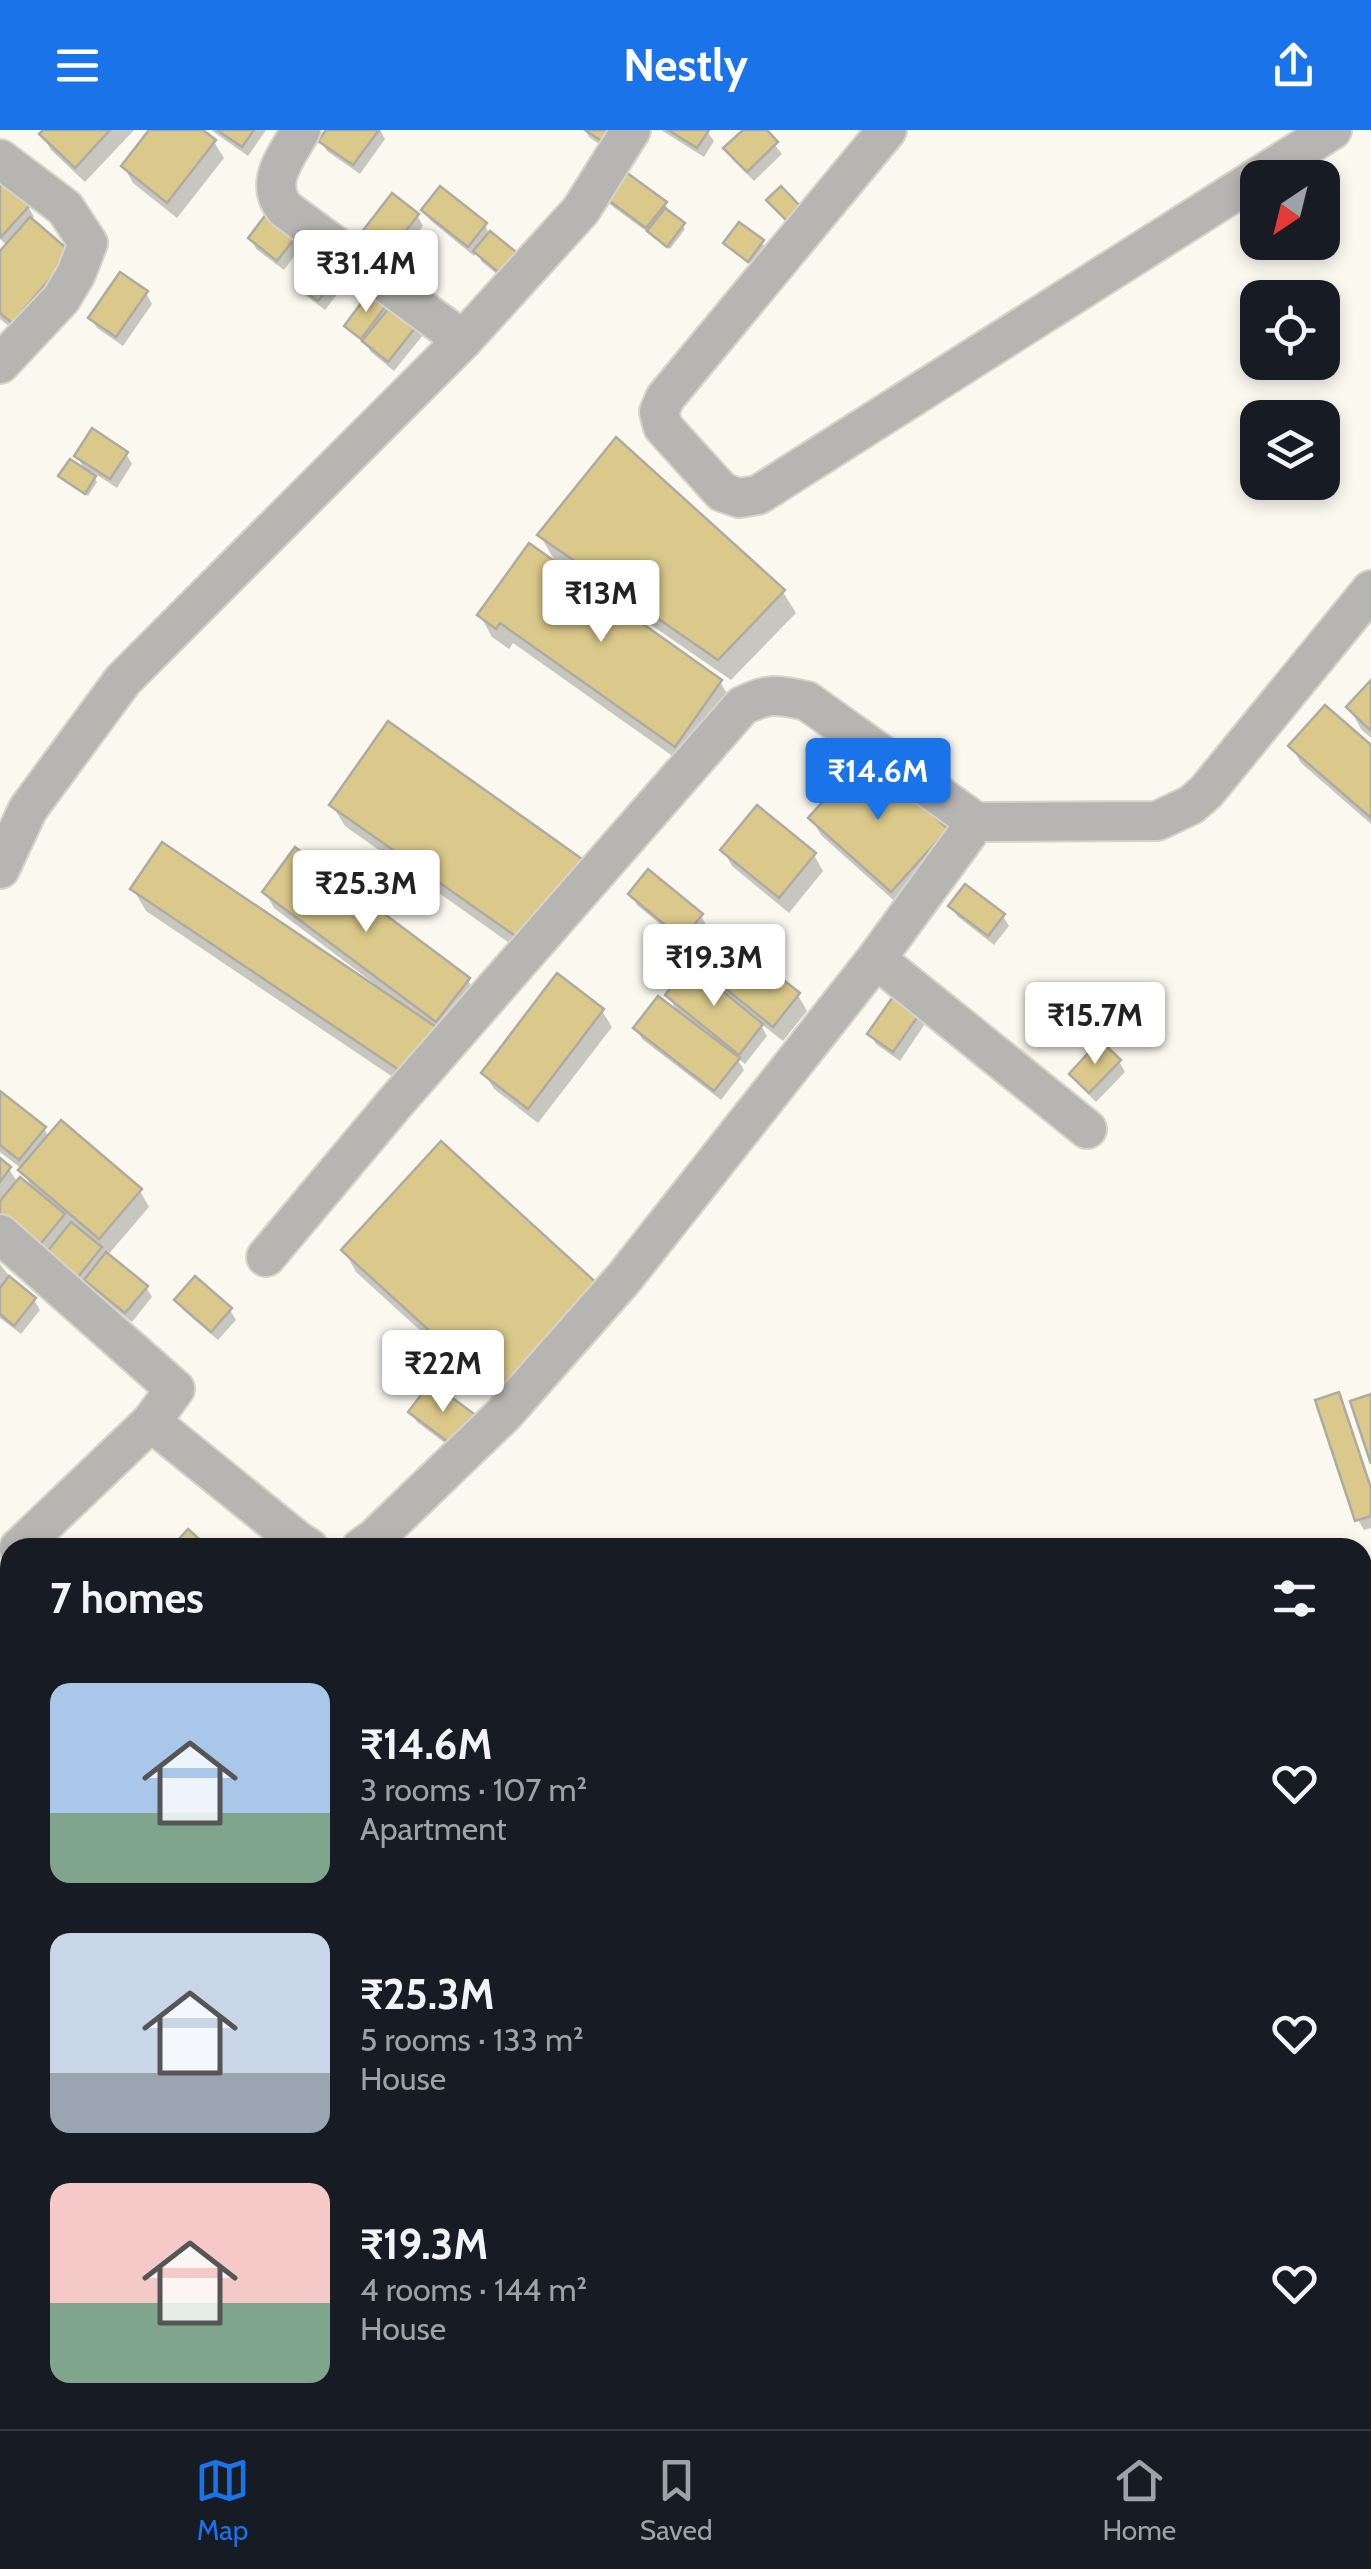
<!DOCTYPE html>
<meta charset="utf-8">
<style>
:root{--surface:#171b24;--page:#20242c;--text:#f1f3f6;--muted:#9ea1a6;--line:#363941;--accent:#1a73e8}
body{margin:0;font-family:Cabin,sans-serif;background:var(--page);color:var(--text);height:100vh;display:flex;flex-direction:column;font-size:38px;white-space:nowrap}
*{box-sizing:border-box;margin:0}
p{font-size:32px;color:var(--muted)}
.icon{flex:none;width:55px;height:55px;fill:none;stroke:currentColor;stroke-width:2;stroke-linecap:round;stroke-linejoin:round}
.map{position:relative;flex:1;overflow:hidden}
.drawer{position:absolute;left:0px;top:1408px;width:1372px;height:892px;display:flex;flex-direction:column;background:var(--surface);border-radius:30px 30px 0 0;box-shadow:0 5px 15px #0003}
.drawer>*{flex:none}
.needle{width:65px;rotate:215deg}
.buttons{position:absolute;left:1240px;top:30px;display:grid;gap:20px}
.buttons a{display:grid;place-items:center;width:100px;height:100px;border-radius:20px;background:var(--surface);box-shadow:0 5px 15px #0003;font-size:50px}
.price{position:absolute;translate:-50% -85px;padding:0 22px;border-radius:10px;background:#fff;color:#222;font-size:32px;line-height:65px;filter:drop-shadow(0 2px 5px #0008)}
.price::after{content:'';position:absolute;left:50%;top:60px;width:30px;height:22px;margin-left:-15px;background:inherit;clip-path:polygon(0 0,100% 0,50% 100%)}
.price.current{background:var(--accent);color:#fff}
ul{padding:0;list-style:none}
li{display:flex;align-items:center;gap:30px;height:250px;padding:0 50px}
li span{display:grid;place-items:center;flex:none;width:280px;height:200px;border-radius:20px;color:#555}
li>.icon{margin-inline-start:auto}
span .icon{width:120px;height:120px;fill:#fffc;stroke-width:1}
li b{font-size:42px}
h2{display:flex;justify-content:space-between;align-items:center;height:120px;padding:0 50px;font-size:42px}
header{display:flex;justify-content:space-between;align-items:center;height:130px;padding:0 50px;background:var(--accent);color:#fff;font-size:45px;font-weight:700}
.menu{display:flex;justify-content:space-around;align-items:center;height:140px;border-top:2px solid var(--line);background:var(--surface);font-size:28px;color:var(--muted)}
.menu a{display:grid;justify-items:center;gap:5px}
.menu .current{color:var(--accent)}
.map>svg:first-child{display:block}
.shadow{fill:#0003}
.building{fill:#dbc98b;stroke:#aeaba2;stroke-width:2.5}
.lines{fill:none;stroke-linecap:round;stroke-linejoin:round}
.minor-casing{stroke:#d6d4cb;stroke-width:42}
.minor{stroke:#b7b5b1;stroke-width:38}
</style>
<header><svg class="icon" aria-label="menu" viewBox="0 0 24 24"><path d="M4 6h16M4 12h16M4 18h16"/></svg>Nestly<svg class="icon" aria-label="share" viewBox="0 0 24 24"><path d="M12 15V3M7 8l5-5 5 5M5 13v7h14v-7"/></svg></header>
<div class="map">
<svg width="1371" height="2299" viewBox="0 0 1371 2299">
<rect width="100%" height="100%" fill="#fbf9ef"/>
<g class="shadow">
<polygon points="46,0 134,0 85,52 51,20 42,4"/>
<polygon points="152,0 199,0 214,12 224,28 177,88 133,53 124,37"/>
<polygon points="211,0 266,0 248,26"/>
<polygon points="329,0 380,0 385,9 360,44 327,21 321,11"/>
<polygon points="585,0 629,0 612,23 589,7"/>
<polygon points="661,0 706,0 714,11 704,27"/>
<polygon points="746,0 763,0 782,24 754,51 732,29 727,19"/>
<polygon points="0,52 28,76 34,87 30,90 70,125 22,207 0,189 0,125 8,116 0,109"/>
<polygon points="602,63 665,74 671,84 685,99 670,119 608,73"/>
<polygon points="424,80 485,95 516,160 482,132 477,123 474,126 430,90"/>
<polygon points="271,81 305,112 284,140 256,119 251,108"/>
<polygon points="417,85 423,96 388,141 363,123"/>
<polygon points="762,112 764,116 751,134 726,113"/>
<polygon points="343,139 349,149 325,180 305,165 299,155"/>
<polygon points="146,163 152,174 123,216 97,198 91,188"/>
<polygon points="386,175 390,181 417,195 423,205 394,241 371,222 364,210 349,200 347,196"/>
<polygon points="616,311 783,462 796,483 731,550 558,431 556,433 540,405"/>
<polygon points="126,324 132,334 117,358 91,341 97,352 88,366 64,351 61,347 86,342 77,326"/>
<polygon points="480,485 720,552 733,573 688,637 513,513 509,519 492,507"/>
<polygon points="1371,554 1371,608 1361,599 1349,577"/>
<polygon points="1292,617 1371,618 1371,694 1301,633"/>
<polygon points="332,675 580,731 593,752 536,832 345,696"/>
<polygon points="812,689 946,700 955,716 901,777 821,705"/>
<polygon points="723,720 814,725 823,741 789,783 732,736"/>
<polygon points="133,759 369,855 372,852 274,778 265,762 468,850 477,866 424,968 146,781"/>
<polygon points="631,764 701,786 707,796 689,818 637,775"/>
<polygon points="951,776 1003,786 1009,796 994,815 957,786"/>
<polygon points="693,831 798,865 807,881 783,911 760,893 767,906 745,934 736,927 744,940 721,970 642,909 636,898 679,885 668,865 703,848"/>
<polygon points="897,864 927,891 900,931 876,914 870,904"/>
<polygon points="1140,876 1163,903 1149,916 1128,893"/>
<polygon points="602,881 612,897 538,993 494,959 484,943"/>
<polygon points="1119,931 1125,942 1096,972 1078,954 1072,944"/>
<polygon points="0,964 44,998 49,1008 140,1061 149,1077 107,1126 146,1157 152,1167 132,1192 93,1161 88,1152 85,1156 44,1127 0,1092 0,1032 9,1039 18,1053 33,1060 22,1039 0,1022"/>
<polygon points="441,1014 515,1287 356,1142 344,1120"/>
<polygon points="0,1134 10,1147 34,1170 40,1180 21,1204 0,1188"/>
<polygon points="178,1170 230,1180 236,1190 218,1210 183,1180"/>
<polygon points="432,1255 462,1326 417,1292 411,1282"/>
<polygon points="1338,1265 1344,1276 1371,1357 1371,1398 1364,1400 1358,1390 1319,1272"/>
</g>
<g class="building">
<polygon points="43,0 110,0 75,38 39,4"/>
<polygon points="149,0 203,0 216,10 167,73 121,36"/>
<polygon points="217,0 254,0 242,17"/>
<polygon points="326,0 379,0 353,35 318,11"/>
<polygon points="585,0 616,0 606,14"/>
<polygon points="668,0 709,0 697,18"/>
<polygon points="743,0 767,0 778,12 747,42 723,18"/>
<polygon points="619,37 667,72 646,98 599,63"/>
<polygon points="0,48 30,75 1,107 0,106"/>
<polygon points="440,56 487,93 468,117 421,80"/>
<polygon points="781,56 801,77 787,91 766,70"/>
<polygon points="392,63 419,84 381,133 354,112"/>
<polygon points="271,78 301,100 277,131 248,108"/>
<polygon points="665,78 685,93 667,117 647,101"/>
<polygon points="30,87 72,123 12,193 0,183 0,121"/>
<polygon points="739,92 764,110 748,132 723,113"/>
<polygon points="490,101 526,130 509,151 473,121"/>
<polygon points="323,120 345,137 318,171 296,155"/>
<polygon points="120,142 148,161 116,207 88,188"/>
<polygon points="371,160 388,173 361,209 344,196"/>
<polygon points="393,173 419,193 388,232 362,211"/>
<polygon points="92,298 128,322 110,349 74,326"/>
<polygon points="616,307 785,460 718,530 537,405"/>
<polygon points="70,329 96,346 85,364 58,346"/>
<polygon points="529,413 722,550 675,617 500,493 496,499 477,485"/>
<polygon points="1371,550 1371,601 1346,577"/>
<polygon points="1325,575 1371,615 1371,688 1288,616"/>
<polygon points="388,591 582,729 524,812 329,675"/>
<polygon points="866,624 948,699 891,762 808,688"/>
<polygon points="757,675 816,723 779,768 720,720"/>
<polygon points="162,712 442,901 411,948 130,759"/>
<polygon points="295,717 470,848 436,892 262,762"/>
<polygon points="648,739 703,784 682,809 628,764"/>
<polygon points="965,754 1005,784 988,806 948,776"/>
<polygon points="716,797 800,863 773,897 690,830"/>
<polygon points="689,834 763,894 739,925 665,865"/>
<polygon points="557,843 604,879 528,979 481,943"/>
<polygon points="897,861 923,879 893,922 867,904"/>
<polygon points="658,866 740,928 714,961 633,898"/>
<polygon points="1140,872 1162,897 1145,913 1122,888"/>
<polygon points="1100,910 1121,930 1089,963 1069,944"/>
<polygon points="0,961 46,997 19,1030 0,1015"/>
<polygon points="61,990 142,1059 99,1109 18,1040"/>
<polygon points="441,1011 602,1158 502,1267 341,1120"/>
<polygon points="0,1028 11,1037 0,1052"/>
<polygon points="20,1047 65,1084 37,1118 0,1088 0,1071"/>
<polygon points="71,1092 102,1117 78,1147 47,1122"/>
<polygon points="106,1122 148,1156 125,1183 84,1150"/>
<polygon points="9,1146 36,1168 14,1196 0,1184 0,1158"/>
<polygon points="195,1146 232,1178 211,1202 174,1170"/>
<polygon points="431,1252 478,1287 455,1317 408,1282"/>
<polygon points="1339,1262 1371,1358 1371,1386 1355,1391 1315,1270"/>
<polygon points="1371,1264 1371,1334 1350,1271"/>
<polygon points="188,1399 209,1418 171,1418"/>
<polygon points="10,1686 10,1745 0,1737 0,1698"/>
</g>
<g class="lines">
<defs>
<g id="minor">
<path d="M301,0C287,26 263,52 285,79L463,210"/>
<polyline points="887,0 665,268 659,282 663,297 722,362 739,368 758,365 1332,0"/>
<polyline points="0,29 65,78 88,113 76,144 61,169 0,234"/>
<polyline points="0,739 28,679 123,550 463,210 581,80 631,0"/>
<polyline points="876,829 1087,999"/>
<polyline points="0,1104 175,1259 151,1292 19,1418"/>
<path d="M266,1127L395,973L742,576C770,562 777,565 807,571L976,692"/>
<polyline points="151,1292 298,1411 309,1418"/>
<polyline points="361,1418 375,1408 504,1284 624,1148 876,829 976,692 1157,691 1191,675 1206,662 1371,460"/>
</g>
</defs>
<use href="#minor" class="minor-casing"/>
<use href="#minor" class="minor"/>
</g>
</svg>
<div class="buttons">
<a><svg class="needle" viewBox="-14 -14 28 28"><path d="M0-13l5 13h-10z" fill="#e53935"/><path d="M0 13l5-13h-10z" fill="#9ea1a6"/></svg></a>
<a><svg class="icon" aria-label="locate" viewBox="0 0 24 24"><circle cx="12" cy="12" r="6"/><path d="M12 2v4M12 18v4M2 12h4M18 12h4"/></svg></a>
<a><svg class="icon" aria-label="layers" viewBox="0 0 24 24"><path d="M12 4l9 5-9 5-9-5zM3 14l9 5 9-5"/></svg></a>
</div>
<b class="price" style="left:366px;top:185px">₹31.4M</b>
<b class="price" style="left:601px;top:515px">₹13M</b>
<b class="price current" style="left:878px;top:693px">₹14.6M</b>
<b class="price" style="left:366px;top:805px">₹25.3M</b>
<b class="price" style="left:714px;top:879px">₹19.3M</b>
<b class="price" style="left:1095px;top:937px">₹15.7M</b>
<b class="price" style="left:443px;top:1285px">₹22M</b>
<section class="drawer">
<h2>7 homes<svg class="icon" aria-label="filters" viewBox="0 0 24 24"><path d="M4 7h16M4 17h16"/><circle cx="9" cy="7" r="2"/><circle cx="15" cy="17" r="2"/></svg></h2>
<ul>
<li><span style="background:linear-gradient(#a9c7e8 65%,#7fa58c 0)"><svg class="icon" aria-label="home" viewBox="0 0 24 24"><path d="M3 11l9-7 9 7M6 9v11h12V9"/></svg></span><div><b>₹14.6M</b><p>3 rooms · 107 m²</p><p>Apartment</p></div><svg class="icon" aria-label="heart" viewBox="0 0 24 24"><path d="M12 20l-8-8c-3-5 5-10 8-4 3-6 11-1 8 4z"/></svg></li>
<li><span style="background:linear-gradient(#c9d6e8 70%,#9aa5b1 0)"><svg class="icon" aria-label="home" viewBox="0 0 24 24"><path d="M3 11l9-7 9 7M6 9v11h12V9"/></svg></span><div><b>₹25.3M</b><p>5 rooms · 133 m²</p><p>House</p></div><svg class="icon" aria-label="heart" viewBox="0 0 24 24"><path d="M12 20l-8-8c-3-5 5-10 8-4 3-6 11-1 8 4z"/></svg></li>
<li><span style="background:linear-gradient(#f6c9c9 60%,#7fa58c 0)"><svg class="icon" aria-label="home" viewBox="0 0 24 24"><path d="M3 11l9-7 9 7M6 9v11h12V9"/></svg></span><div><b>₹19.3M</b><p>4 rooms · 144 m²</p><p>House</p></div><svg class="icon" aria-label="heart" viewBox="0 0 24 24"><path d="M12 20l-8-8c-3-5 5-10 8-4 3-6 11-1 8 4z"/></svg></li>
</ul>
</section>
</div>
<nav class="menu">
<a class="current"><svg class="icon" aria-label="map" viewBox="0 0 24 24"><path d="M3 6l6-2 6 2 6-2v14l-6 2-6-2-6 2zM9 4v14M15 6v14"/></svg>Map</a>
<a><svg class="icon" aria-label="saved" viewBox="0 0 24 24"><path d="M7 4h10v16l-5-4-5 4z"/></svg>Saved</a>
<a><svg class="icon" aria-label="home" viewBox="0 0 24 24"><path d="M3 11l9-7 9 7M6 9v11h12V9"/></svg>Home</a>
</nav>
